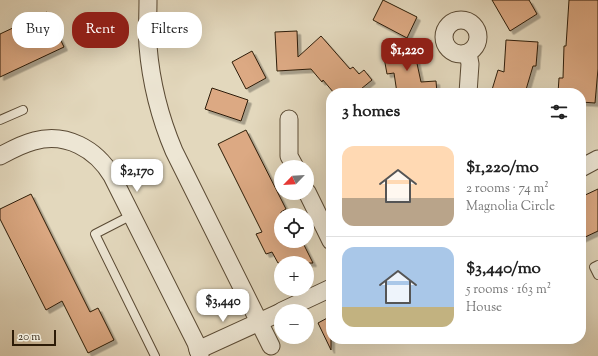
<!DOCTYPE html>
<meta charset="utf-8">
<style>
:root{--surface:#fff;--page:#f6f6f6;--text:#222;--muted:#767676;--line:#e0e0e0;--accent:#8f2418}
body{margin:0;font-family:"Sorts Mill Goudy",serif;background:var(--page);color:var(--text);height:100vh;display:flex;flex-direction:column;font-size:15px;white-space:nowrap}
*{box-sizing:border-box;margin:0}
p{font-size:13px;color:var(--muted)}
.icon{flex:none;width:22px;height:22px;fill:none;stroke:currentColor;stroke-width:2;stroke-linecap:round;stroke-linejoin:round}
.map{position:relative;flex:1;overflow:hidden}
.panel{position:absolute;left:326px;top:88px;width:260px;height:256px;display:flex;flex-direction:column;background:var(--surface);border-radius:16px;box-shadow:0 4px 16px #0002}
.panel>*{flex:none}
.top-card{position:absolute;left:12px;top:12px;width:254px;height:36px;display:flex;gap:8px}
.needle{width:26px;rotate:245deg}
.controls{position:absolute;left:274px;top:160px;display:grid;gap:8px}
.controls a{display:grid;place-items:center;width:40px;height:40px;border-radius:50%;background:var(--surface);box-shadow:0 4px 16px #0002;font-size:20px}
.scale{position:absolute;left:12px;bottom:10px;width:44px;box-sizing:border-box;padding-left:4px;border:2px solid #2c1b07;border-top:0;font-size:11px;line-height:14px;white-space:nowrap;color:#2c1b07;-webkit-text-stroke:3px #ede6d4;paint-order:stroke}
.price{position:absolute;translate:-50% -34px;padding:0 9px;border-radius:8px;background:#fff;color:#222;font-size:13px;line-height:26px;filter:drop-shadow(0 1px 2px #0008)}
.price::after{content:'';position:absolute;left:50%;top:24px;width:12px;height:9px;margin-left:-6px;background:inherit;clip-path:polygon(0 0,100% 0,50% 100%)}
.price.current{background:var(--accent);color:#fff}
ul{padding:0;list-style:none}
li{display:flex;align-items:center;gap:12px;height:100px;padding:0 16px}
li+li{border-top:1px solid var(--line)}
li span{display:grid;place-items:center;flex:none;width:112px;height:80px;border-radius:12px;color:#555}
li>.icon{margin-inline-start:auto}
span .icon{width:48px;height:48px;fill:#fffc;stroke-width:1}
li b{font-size:17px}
h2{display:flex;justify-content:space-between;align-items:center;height:48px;padding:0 16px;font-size:17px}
.tag{padding:0 14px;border-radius:16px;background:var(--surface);box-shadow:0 4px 16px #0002;font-size:14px;line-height:36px}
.tag.current{background:var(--accent);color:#fff}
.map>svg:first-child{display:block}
.building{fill:#dca983;stroke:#2c1b07;filter:url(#shadow)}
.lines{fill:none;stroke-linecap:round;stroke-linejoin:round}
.service-casing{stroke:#5a4a34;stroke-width:10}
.minor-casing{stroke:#5a4a34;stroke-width:19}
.service{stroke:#ede6d4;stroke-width:8}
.minor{stroke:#ede6d4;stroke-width:17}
</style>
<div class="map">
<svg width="598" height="356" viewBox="0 0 598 356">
<defs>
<filter id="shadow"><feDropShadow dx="3.5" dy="3.5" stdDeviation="0" flood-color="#0004"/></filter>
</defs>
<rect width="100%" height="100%" fill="#e3d8bd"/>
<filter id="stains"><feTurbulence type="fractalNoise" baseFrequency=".005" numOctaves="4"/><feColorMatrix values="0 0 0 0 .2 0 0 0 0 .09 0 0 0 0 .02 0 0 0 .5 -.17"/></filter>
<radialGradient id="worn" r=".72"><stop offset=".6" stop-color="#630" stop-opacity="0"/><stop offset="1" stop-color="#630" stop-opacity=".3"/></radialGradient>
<g class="building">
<polygon points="383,0 417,17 407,38 373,20"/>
<polygon points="492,0 529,0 537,14 510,31"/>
<polygon points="569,0 598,0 598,69 595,103 581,102 581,93 558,93 559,78 563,78 564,46 566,46"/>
<polygon points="47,12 64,47 0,77 0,34"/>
<polygon points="297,31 298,57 321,36 350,69 353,67 359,74 364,70 372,80 356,93 334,93 323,80 322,82 311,69 277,71 275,32"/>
<polygon points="506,40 538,42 536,66 533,66 525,93 491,93 498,70 504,72"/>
<polygon points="413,45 421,82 436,81 437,93 397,93 394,73 387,74 383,52"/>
<polygon points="252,51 266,78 246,89 232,62"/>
<polygon points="212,88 248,100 241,121 205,109"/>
<polygon points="246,130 286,209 281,212 281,241 302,241 313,263 278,263 272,252 266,254 256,234 262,232 218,144"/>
<polygon points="598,189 598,231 581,239 581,197"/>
<polygon points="31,194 90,312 98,308 114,340 88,353 62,301 46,310 0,219 0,209"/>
<polygon points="331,316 331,350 318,323"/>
</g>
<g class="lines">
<defs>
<g id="service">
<polyline points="0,120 23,110"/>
<polyline points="132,215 95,234 155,356"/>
<polyline points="598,265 594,267 598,275"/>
</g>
<g id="minor">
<path d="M148,0C148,15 147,31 148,46C151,83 160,118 174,151L271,346"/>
<circle cx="461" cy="37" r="17"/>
<polyline points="468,93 470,64 468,53"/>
<polyline points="289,119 289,156 295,167"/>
<path d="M0,156C11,150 22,144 34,141C66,132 96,149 112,176L196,343L200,356"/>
<polyline points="581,168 598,159"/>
<polyline points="307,192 331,241"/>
<polyline points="282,311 331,288"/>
<polyline points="198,350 281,312"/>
</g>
</defs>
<use href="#service" class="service-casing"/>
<use href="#minor" class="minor-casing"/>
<use href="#service" class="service"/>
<use href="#minor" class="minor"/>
</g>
<rect width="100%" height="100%" filter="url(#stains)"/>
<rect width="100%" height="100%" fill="url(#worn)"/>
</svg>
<div class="controls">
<a><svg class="needle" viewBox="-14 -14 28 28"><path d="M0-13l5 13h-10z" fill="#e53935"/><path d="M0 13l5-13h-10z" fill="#767676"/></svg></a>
<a><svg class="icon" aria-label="locate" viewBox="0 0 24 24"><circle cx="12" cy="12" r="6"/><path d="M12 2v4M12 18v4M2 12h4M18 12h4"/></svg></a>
<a>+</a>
<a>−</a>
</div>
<div class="scale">20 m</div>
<b class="price current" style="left:407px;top:72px">$1,220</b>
<b class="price" style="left:137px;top:193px">$2,170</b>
<b class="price" style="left:223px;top:323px">$3,440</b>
<div class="top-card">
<a class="tag">Buy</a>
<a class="tag current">Rent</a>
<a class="tag">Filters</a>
</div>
<section class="panel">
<h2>3 homes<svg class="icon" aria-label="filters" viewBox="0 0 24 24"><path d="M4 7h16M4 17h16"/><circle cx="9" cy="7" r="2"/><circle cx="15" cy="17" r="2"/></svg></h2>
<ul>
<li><span style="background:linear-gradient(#ffd9b3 65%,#b9a48a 0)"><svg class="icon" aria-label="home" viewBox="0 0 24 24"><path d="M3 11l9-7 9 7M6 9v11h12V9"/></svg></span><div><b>$1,220/mo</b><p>2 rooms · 74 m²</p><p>Magnolia Circle</p></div></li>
<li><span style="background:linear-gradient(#a9c7e8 75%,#c2b280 0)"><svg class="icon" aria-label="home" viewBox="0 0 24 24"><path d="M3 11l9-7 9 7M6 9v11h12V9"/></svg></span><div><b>$3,440/mo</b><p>5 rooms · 163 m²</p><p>House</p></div></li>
</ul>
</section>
</div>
